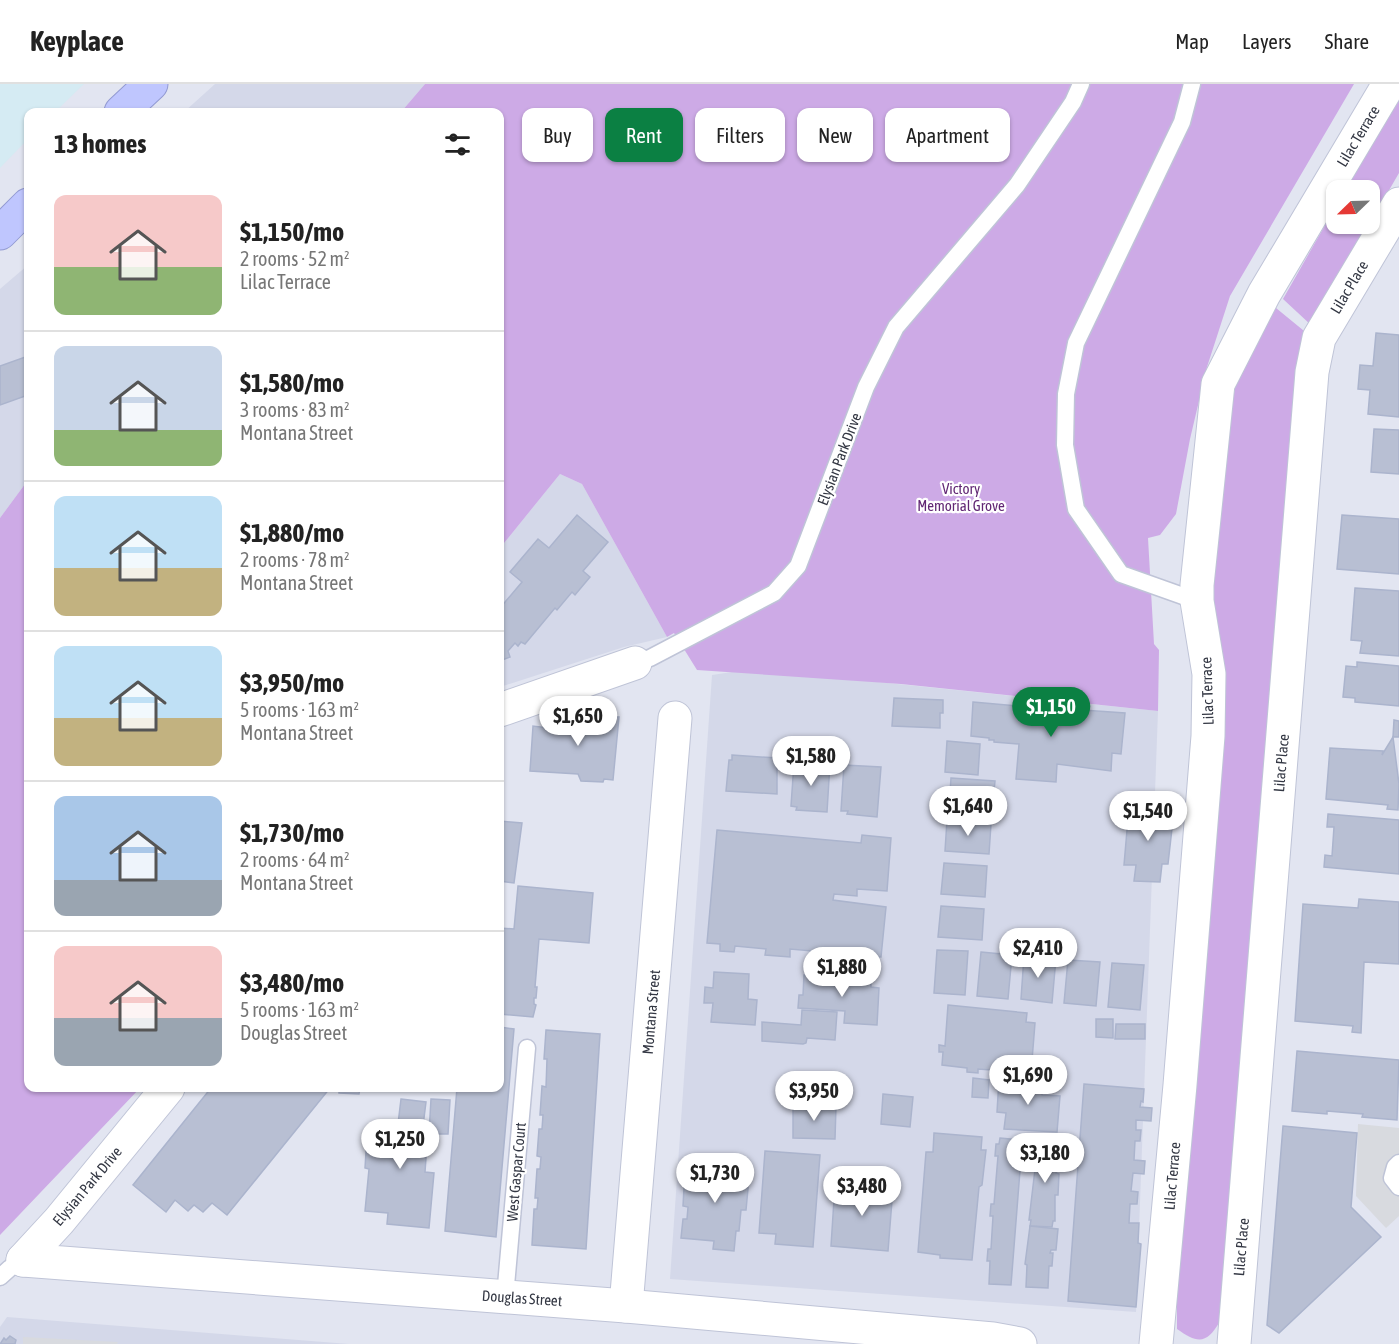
<!DOCTYPE html>
<meta charset="utf-8">
<style>
:root{--surface:#fff;--page:#f2f2f2;--text:#222;--muted:#767676;--line:#e0e0e0;--accent:#0b8043}
body{margin:0;font-family:"Asap Condensed",sans-serif;background:var(--page);color:var(--text);height:100vh;display:flex;flex-direction:column;font-size:22px;white-space:nowrap}
*{box-sizing:border-box;margin:0}
p{font-size:20px;color:var(--muted)}
.icon{flex:none;width:33px;height:33px;fill:none;stroke:currentColor;stroke-width:2;stroke-linecap:round;stroke-linejoin:round}
.map{position:relative;flex:1;overflow:hidden}
.panel{position:absolute;left:24px;top:24px;width:480px;height:984px;display:flex;flex-direction:column;background:var(--surface);border-radius:12px;box-shadow:0 2px 4px #0004}
.panel>*{flex:none}
.banner{position:absolute;left:522px;top:24px;width:570px;height:54px;display:flex;gap:12px}
.needle{width:39px;rotate:247deg}
.buttons{position:absolute;left:1326px;top:96px;display:grid;gap:12px}
.buttons a{display:grid;place-items:center;width:54px;height:54px;border-radius:12px;background:var(--surface);box-shadow:0 2px 4px #0004;font-size:30px}
.price{position:absolute;translate:-50% -51px;padding:0 14px;border-radius:21px;background:#fff;color:#222;font-size:20px;line-height:39px;filter:drop-shadow(0 2px 3px #0008)}
.price::after{content:'';position:absolute;left:50%;top:36px;width:18px;height:14px;margin-left:-9px;background:inherit;clip-path:polygon(0 0,100% 0,50% 100%)}
.price.on{background:var(--accent);color:#fff}
ul{padding:0;list-style:none}
li{display:flex;align-items:center;gap:18px;height:150px;padding:0 30px}
li+li{border-top:2px solid var(--line)}
li span{display:grid;place-items:center;flex:none;width:168px;height:120px;border-radius:12px;color:#555}
li>.icon{margin-inline-start:auto}
span .icon{width:72px;height:72px;fill:#fffc;stroke-width:1}
li b{font-size:26px}
h2{display:flex;justify-content:space-between;align-items:center;height:72px;padding:0 30px;font-size:26px}
.chip{padding:0 21px;border-radius:12px;background:var(--surface);box-shadow:0 2px 4px #0004;font-size:21px;line-height:54px}
.chip.on{background:var(--accent);color:#fff}
header{display:flex;align-items:center;gap:36px;box-sizing:border-box;height:84px;padding:0 30px;background:var(--surface);border-bottom:2px solid var(--line)}
header strong{font-size:28px}
nav{display:flex;gap:33px;margin-inline-start:auto;font-size:21px}
.map>svg:first-child{display:block}
.residential{fill:#d4d8e9}
.medical{fill:#d5ebf3}
.green{fill:#cdaae6}
.parking{fill:#d8dadf}
.building{fill:#b8bfd3;stroke:#abb4cd;stroke-width:1.5}
.lines{fill:none;stroke-linecap:round;stroke-linejoin:round}
.lane-casing{stroke:#bfc4d7;stroke-width:19}
.street-casing{stroke:#bfc4d7;stroke-width:35}
.secondary-casing{stroke:#929ad2;stroke-width:35}
.lane{stroke:#fff;stroke-width:16}
.street{stroke:#fff;stroke-width:33}
.secondary{stroke:#bfc6fe;stroke-width:33}
.labels{text-anchor:middle;dominant-baseline:central;stroke-width:4.5;stroke-linejoin:round;paint-order:stroke}
.street-label{font-size:15px;fill:#333743;stroke:#fff}
.park-label{font-size:15px;fill:#612774;stroke:#fff}
</style>
<header>
<strong>Keyplace</strong>
<nav><a>Map</a><a>Layers</a><a>Share</a></nav>
</header>
<div class="map">
<svg width="1399" height="1260" viewBox="0 0 1399 1260">
<rect width="100%" height="100%" fill="#e2e5f1"/>
<g class="residential">
<polygon points="215,0 425,0 401,28 184,28"/>
<polygon points="28,181 28,396 0,434 0,205"/>
<polygon points="560,390 582,400 667,553 624,563 500,603 500,464"/>
<polygon points="752,585 1158,627 1136,1228 670,1195 712,591"/>
<polygon points="7,1233 349,1260 0,1260 0,1243"/>
</g>
<polygon class="medical" points="0,0 84,0 55,28 28,28 28,55 0,84"/>
<g class="green">
<polygon points="425,0 1354,0 1230,212 1207,283 1190,355 1176,430 1160,451 1148,454 1154,560 1159,566 1158,627 901,600 697,586 674,549 667,553 582,400 560,390 500,464 500,28 401,28"/>
<polygon points="1399,12 1399,89 1370,139 1370,106 1345,106"/>
<polygon points="1336,122 1336,140 1369,140 1311,241 1283,215"/>
<path d="M1276,224L1309,251L1220,1237C1207,1260 1198,1260 1177,1245V1215L1226,611L1215,565L1209,498L1235,302L1269,231Z"/>
<polygon points="28,396 28,1004 140,1004 0,1151 0,434"/>
</g>
<g class="parking">
<polygon points="1358,1040 1399,1044 1399,1132 1386,1144 1356,1112"/>
<polygon points="23,1253 62,1255 118,1258 117,1260 23,1260"/>
</g>
<g class="building">
<polygon points="1376,249 1399,251 1399,333 1368,330 1370,306 1358,305 1360,281 1373,282"/>
<polygon points="28,272 28,311 0,321 0,282"/>
<polygon points="1374,345 1399,346 1399,390 1371,388"/>
<polygon points="577,431 608,458 583,487 590,493 575,511 572,508 557,526 555,524 525,560 521,558 518,562 515,559 508,567 510,573 500,577 500,524 522,498 510,488 538,455 549,464"/>
<polygon points="1342,431 1399,435 1399,490 1337,485"/>
<polygon points="1355,504 1399,507 1399,572 1360,569 1362,557 1351,556"/>
<polygon points="1357,578 1399,582 1399,622 1355,618 1355,614 1343,613 1346,582 1357,583"/>
<polygon points="894,614 943,616 943,629 940,629 940,644 892,642"/>
<polygon points="973,618 1029,623 1029,629 1082,633 1083,626 1125,629 1121,670 1112,669 1111,687 1057,680 1056,698 1016,695 1019,660 994,658 994,656 989,656 989,654 971,652"/>
<polygon points="590,623 602,624 601,632 619,633 613,696 604,695 603,698 581,697 578,690 530,687 533,642 548,644 548,639 567,641 568,636 572,636 572,632 589,631"/>
<polygon points="1394,636 1399,637 1399,653 1393,653"/>
<polygon points="1393,653 1399,700 1398,726 1387,725 1388,721 1326,715 1330,664 1383,667 1382,671"/>
<polygon points="947,657 980,660 978,691 945,688"/>
<polygon points="732,671 777,674 777,710 726,707 729,676 732,676"/>
<polygon points="812,677 830,679 827,728 796,726 797,723 791,722 794,679 812,680"/>
<polygon points="844,681 881,683 877,733 847,730 848,727 841,727"/>
<polygon points="951,694 995,697 992,728 949,724"/>
<polygon points="1129,723 1174,727 1168,780 1162,780 1160,798 1134,797 1136,781 1124,781"/>
<polygon points="1328,730 1399,736 1399,790 1324,783 1325,771 1332,772 1334,743 1327,743"/>
<polygon points="947,736 991,740 989,770 945,767"/>
<polygon points="500,737 522,739 514,799 500,797"/>
<polygon points="717,746 861,759 862,751 891,754 887,807 857,805 857,812 834,810 833,816 886,823 881,873 790,865 790,873 765,871 766,865 735,862 734,868 720,867 720,860 707,859"/>
<polygon points="944,779 987,782 985,813 941,810"/>
<polygon points="518,802 593,809 589,859 539,855 535,903 537,903 536,914 534,914 534,920 536,921 533,933 500,930 500,844 514,845"/>
<polygon points="1359,815 1399,818 1399,880 1364,878 1361,949 1352,948 1353,942 1295,937 1303,820 1358,824"/>
<polygon points="941,822 984,825 982,856 938,853"/>
<polygon points="937,866 968,867 965,911 934,909"/>
<polygon points="981,868 1012,871 1008,915 977,912"/>
<polygon points="1024,872 1056,874 1052,919 1021,915"/>
<polygon points="1068,876 1100,878 1096,922 1064,919"/>
<polygon points="1112,879 1144,881 1140,926 1108,923"/>
<polygon points="714,888 749,890 748,915 757,916 755,941 711,938 713,919 704,919 705,903 713,904"/>
<polygon points="804,891 871,896 871,903 879,904 877,941 844,939 845,927 798,924 799,911 803,911"/>
<polygon points="948,921 1027,929 1026,938 1035,939 1031,989 978,985 978,989 967,988 967,984 942,981 943,968 939,968 939,961 945,962"/>
<polygon points="802,926 837,928 835,956 807,954 806,959 803,960 762,957 762,938 801,941"/>
<polygon points="1096,935 1113,935 1113,954 1096,953"/>
<polygon points="1116,940 1145,940 1145,955 1115,955"/>
<polygon points="500,943 514,945 496,1153 445,1147 457,1004 500,1004"/>
<polygon points="546,946 600,950 586,1165 532,1161 534,1125 537,1125 538,1114 535,1114 537,1085 540,1085 541,1073 537,1072 539,1045 542,1045 543,1031 540,1031 542,1002 546,1003 547,975 544,975"/>
<polygon points="1297,967 1399,976 1397,1036 1362,1033 1363,1030 1327,1027 1327,1030 1292,1027"/>
<polygon points="973,994 989,996 988,1014 972,1013"/>
<polygon points="999,995 1047,999 1047,1009 1042,1009 1042,1011 1060,1012 1057,1048 1004,1045 1006,1029 997,1028"/>
<polygon points="1084,1000 1144,1005 1143,1018 1141,1017 1140,1023 1152,1024 1151,1037 1136,1036 1136,1046 1141,1046 1140,1057 1135,1057 1134,1076 1145,1077 1144,1090 1133,1089 1131,1107 1138,1108 1137,1120 1130,1120 1129,1139 1139,1139 1138,1159 1141,1160 1136,1223 1068,1217"/>
<polygon points="211,1004 330,1004 227,1131 212,1119 203,1128 194,1121 188,1127 175,1116 166,1128 133,1101"/>
<polygon points="339,1004 360,1004 359,1010 339,1009"/>
<polygon points="883,1010 913,1013 910,1043 881,1040"/>
<polygon points="401,1015 426,1018 423,1042 426,1043 424,1059 427,1060 425,1088 434,1089 429,1144 387,1140 388,1129 365,1127 369,1085 365,1084 367,1052 372,1053 374,1040 404,1045 405,1040 398,1040"/>
<polygon points="431,1015 450,1016 448,1050 429,1050"/>
<polygon points="793,1021 836,1022 835,1055 793,1054"/>
<polygon points="1283,1042 1357,1049 1351,1123 1381,1153 1279,1249 1267,1241"/>
<polygon points="934,1049 982,1053 981,1066 986,1066 982,1101 979,1103 972,1176 940,1174 940,1171 918,1168 926,1068 933,1068"/>
<polygon points="1000,1054 1022,1056 1022,1061 1011,1201 989,1200 990,1177 987,1177 988,1165 991,1165 993,1132 990,1132 991,1120 994,1120 998,1072 995,1072 996,1060 999,1060"/>
<polygon points="1037,1057 1059,1059 1059,1065 1062,1065 1061,1077 1057,1077 1056,1089 1059,1090 1058,1111 1055,1111 1055,1137 1053,1137 1052,1143 1030,1142 1031,1136 1029,1136 1036,1077 1034,1076 1035,1062"/>
<polygon points="765,1067 820,1071 813,1163 775,1160 776,1150 759,1149"/>
<polygon points="712,1078 747,1081 746,1094 749,1094 746,1126 741,1126 739,1147 736,1147 734,1167 713,1165 714,1157 681,1154 683,1135 687,1135 688,1123 683,1122 685,1086 711,1088"/>
<polygon points="850,1099 893,1104 888,1167 831,1162 835,1100 850,1101"/>
<polygon points="1030,1142 1058,1145 1056,1166 1051,1166 1050,1169 1053,1169 1052,1182 1049,1182 1048,1204 1026,1203 1027,1181 1025,1180"/>
<polygon points="10,1252 16,1256 15,1260 0,1260 4,1254 6,1256"/>
</g>
<g class="lines">
<defs>
<g id="lane">
<polyline points="1192,0 1182,38 1076,259 1066,310 1065,361 1076,425 1121,490 1197,517"/>
<polyline points="635,579 650,574 774,509 798,482 866,303 896,243 1017,101 1073,18 1081,0"/>
<polyline points="1399,1079 1395,1083 1392,1094 1399,1103"/>
<polyline points="0,1193 10,1184 23,1176"/>
<polyline points="505,1213 527,964"/>
</g>
<g id="street">
<polyline points="500,626 635,579"/>
<polyline points="23,1176 626,1222 993,1255 1020,1260"/>
<polyline points="23,1176 59,1137 168,1004"/>
<polyline points="626,1222 675,634"/>
<polyline points="1156,1260 1180,1001 1208,652 1209,590 1197,517 1197,501 1218,300 1264,210 1389,0"/>
<polyline points="1234,1260 1312,288 1319,254 1399,120"/>
</g>
<g id="secondary">
<polyline points="121,28 151,0"/>
<polyline points="0,149 28,121"/>
</g>
</defs>
<use href="#lane" class="lane-casing"/>
<use href="#street" class="street-casing"/>
<use href="#secondary" class="secondary-casing"/>
<use href="#lane" class="lane"/>
<use href="#street" class="street"/>
<use href="#secondary" class="secondary"/>
</g>
<g class="labels">
<g class="street-label">
<text transform="translate(1358 52) rotate(-59)">Lilac Terrace</text>
<text transform="translate(1349 203) rotate(-59)">Lilac Place</text>
<text transform="translate(839 375) rotate(-69)">Elysian Park Drive</text>
<text transform="translate(1207 607) rotate(-92)">Lilac Terrace</text>
<text transform="translate(1281 679) rotate(-85)">Lilac Place</text>
<text transform="translate(651 928) rotate(-85)">Montana Street</text>
<text transform="translate(516 1088) rotate(-85)">West Gaspar Court</text>
<text transform="translate(1172 1092) rotate(-85)">Lilac Terrace</text>
<text transform="translate(87 1102) rotate(-50)">Elysian Park Drive</text>
<text transform="translate(1241 1163) rotate(-85)">Lilac Place</text>
<text transform="translate(522 1214) rotate(4)">Douglas Street</text>
</g>
<g class="park-label">
<text x="961" y="404">Victory<tspan x="961" dy="17">Memorial Grove</tspan></text>
</g>
</g>
</svg>
<div class="buttons">
<a><svg class="needle" viewBox="-14 -14 28 28"><path d="M0-13l5 13h-10z" fill="#e53935"/><path d="M0 13l5-13h-10z" fill="#767676"/></svg></a>
</div>
<b class="price on" style="left:1051px;top:654px">$1,150</b>
<b class="price" style="left:578px;top:663px">$1,650</b>
<b class="price" style="left:811px;top:703px">$1,580</b>
<b class="price" style="left:968px;top:753px">$1,640</b>
<b class="price" style="left:1148px;top:758px">$1,540</b>
<b class="price" style="left:1038px;top:895px">$2,410</b>
<b class="price" style="left:842px;top:914px">$1,880</b>
<b class="price" style="left:1028px;top:1022px">$1,690</b>
<b class="price" style="left:814px;top:1038px">$3,950</b>
<b class="price" style="left:400px;top:1086px">$1,250</b>
<b class="price" style="left:1045px;top:1100px">$3,180</b>
<b class="price" style="left:715px;top:1120px">$1,730</b>
<b class="price" style="left:862px;top:1133px">$3,480</b>
<div class="banner">
<a class="chip">Buy</a>
<a class="chip on">Rent</a>
<a class="chip">Filters</a>
<a class="chip">New</a>
<a class="chip">Apartment</a>
</div>
<section class="panel">
<h2>13 homes<svg class="icon" aria-label="filters" viewBox="0 0 24 24"><path d="M4 7h16M4 17h16"/><circle cx="9" cy="7" r="2"/><circle cx="15" cy="17" r="2"/></svg></h2>
<ul>
<li><span style="background:linear-gradient(#f6c9c9 60%,#8fb573 0)"><svg class="icon" aria-label="home" viewBox="0 0 24 24"><path d="M3 11l9-7 9 7M6 9v11h12V9"/></svg></span><div><b>$1,150/mo</b><p>2 rooms · 52 m²</p><p>Lilac Terrace</p></div></li>
<li><span style="background:linear-gradient(#c9d6e8 70%,#8fb573 0)"><svg class="icon" aria-label="home" viewBox="0 0 24 24"><path d="M3 11l9-7 9 7M6 9v11h12V9"/></svg></span><div><b>$1,580/mo</b><p>3 rooms · 83 m²</p><p>Montana Street</p></div></li>
<li><span style="background:linear-gradient(#bfe0f5 60%,#c2b280 0)"><svg class="icon" aria-label="home" viewBox="0 0 24 24"><path d="M3 11l9-7 9 7M6 9v11h12V9"/></svg></span><div><b>$1,880/mo</b><p>2 rooms · 78 m²</p><p>Montana Street</p></div></li>
<li><span style="background:linear-gradient(#bfe0f5 60%,#c2b280 0)"><svg class="icon" aria-label="home" viewBox="0 0 24 24"><path d="M3 11l9-7 9 7M6 9v11h12V9"/></svg></span><div><b>$3,950/mo</b><p>5 rooms · 163 m²</p><p>Montana Street</p></div></li>
<li><span style="background:linear-gradient(#a9c7e8 70%,#9aa5b1 0)"><svg class="icon" aria-label="home" viewBox="0 0 24 24"><path d="M3 11l9-7 9 7M6 9v11h12V9"/></svg></span><div><b>$1,730/mo</b><p>2 rooms · 64 m²</p><p>Montana Street</p></div></li>
<li><span style="background:linear-gradient(#f6c9c9 60%,#9aa5b1 0)"><svg class="icon" aria-label="home" viewBox="0 0 24 24"><path d="M3 11l9-7 9 7M6 9v11h12V9"/></svg></span><div><b>$3,480/mo</b><p>5 rooms · 163 m²</p><p>Douglas Street</p></div></li>
</ul>
</section>
</div>
